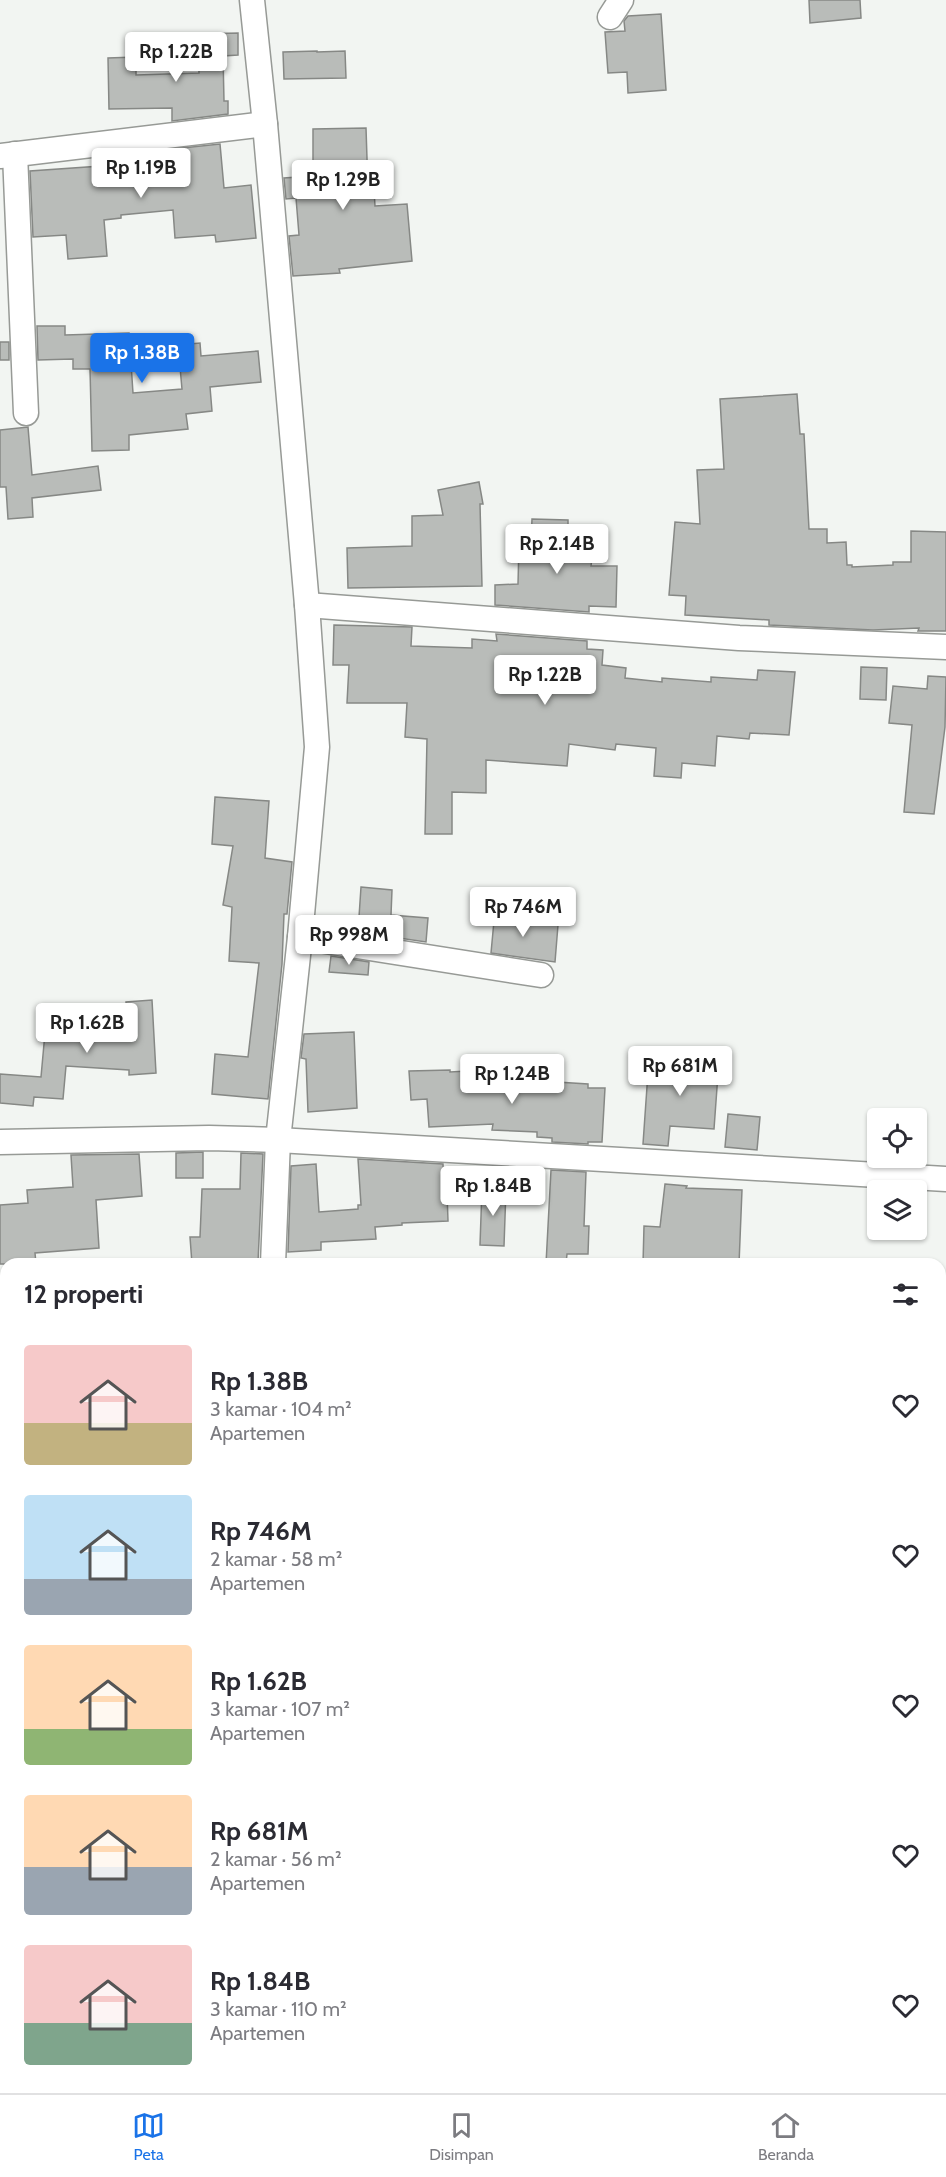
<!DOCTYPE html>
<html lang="id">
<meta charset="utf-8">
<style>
:root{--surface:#fff;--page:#f2f2f3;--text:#2b2b33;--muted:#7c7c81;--line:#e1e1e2;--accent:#1a73e8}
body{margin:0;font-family:Cabin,sans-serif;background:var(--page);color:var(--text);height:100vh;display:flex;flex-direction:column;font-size:22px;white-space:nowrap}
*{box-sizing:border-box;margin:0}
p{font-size:20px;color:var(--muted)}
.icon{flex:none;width:33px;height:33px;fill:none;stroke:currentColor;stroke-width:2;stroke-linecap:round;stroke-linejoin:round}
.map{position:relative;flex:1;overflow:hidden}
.side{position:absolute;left:0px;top:1258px;width:946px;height:836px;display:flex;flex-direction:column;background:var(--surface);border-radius:18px 18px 0 0;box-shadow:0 2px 4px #0004}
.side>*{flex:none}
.buttons{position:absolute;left:867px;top:1108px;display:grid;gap:12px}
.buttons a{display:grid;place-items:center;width:60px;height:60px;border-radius:6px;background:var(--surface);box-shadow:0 2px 4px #0004;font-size:30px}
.price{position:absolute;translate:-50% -51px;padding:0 14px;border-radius:6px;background:#fff;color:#222;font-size:20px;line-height:39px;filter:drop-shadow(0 2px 3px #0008)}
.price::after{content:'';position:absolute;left:50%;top:36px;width:18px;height:14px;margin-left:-9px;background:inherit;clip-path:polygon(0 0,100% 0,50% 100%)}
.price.current{background:var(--accent);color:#fff}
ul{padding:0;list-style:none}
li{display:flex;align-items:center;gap:18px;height:150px;padding:0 24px}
li span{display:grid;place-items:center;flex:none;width:168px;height:120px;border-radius:6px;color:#555}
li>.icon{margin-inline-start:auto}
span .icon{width:72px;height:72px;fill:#fffc;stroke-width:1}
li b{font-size:26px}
h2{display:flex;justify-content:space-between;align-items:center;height:72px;padding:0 24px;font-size:26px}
.tab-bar{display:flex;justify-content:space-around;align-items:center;height:84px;border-top:2px solid var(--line);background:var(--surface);font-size:16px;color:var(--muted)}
.tab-bar a{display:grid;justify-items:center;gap:3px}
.tab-bar .current{color:var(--accent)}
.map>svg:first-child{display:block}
.building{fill:#b9bcb9;stroke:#868885;stroke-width:1.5}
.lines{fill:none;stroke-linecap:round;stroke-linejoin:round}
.street-casing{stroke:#979a96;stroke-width:27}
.street{stroke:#fff;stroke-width:24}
</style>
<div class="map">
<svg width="946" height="2093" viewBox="0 0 946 2093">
<rect width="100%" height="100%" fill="#f2f5f2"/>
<g class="building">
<polygon points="809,0 860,0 861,18 810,23"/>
<polygon points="661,14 666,90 628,93 627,72 608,73 605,32 625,31 624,21 628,16"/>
<polygon points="238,33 238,55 223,56 224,101 228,101 228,114 172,121 172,108 109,109 108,58 136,57 136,75 199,73 198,34"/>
<polygon points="317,51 317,52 345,51 346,78 284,79 283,52"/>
<polygon points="366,128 368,189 374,189 375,206 407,204 412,261 339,269 340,273 293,276 289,236 299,235 296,198 286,199 284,178 313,176 313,129"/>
<polygon points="220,144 224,188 251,185 256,238 216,242 215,235 175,238 173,210 121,215 121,218 104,220 107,256 68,259 66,235 33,237 30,171 144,163 144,158 173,156 173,149"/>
<polygon points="37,326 65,326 65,335 129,333 133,393 182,389 178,345 200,343 201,356 258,351 261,382 210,387 212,411 186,414 188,429 129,435 129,450 92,451 90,369 73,369 73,359 38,360"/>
<rect x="0" y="342" width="9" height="18"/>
<polygon points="797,394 800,434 804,434 809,529 827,529 827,543 846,542 847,565 852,565 852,567 893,565 893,562 911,562 911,531 946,532 946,631 918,631 919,628 873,630 769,625 769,620 685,615 686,596 669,595 675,522 700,524 697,470 724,469 720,399"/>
<polygon points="28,427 32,475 98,466 101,490 32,498 33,517 8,519 6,487 0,487 0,430"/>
<polygon points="479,482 483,504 480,504 482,586 348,588 347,548 412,546 412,516 443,515 438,490"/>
<polygon points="532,519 568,520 568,557 592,558 591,566 617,566 616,607 589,606 589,612 495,605 495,585 518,584 519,544 531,544"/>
<polygon points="334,625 412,627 411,646 472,648 472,639 497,641 496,634 587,641 587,649 603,650 602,665 626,668 625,678 662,682 662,678 711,682 711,677 757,680 758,670 795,672 789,735 750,733 749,739 717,736 715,766 682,763 681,778 654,776 656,748 616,744 615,750 569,744 567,766 486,760 486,793 452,792 452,834 425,834 427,739 405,737 407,703 347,703 349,665 333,665"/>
<polygon points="861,667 887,668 886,700 860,699"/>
<polygon points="928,676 946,677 945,727 934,814 904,812 912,725 889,723 893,686 927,689"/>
<polygon points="215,797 269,801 265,858 292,862 287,914 284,914 282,964 268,1099 212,1094 215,1054 248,1057 259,963 229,961 232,907 223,905 233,846 212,844"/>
<polygon points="361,887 392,890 391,915 428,918 426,942 358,932"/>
<polygon points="495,910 521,912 520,922 558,925 555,962 491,953"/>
<polygon points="331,956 369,962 368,975 329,972"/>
<polygon points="152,1000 156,1073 129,1075 129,1070 66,1066 63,1099 34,1097 33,1106 0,1103 0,1074 41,1077 46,1022 127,1027 126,1002"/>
<polygon points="354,1032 357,1108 308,1112 306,1059 301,1058 304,1034"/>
<polygon points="682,1057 719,1060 714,1129 670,1126 668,1146 643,1144 649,1058 682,1060"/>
<polygon points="450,1070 450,1072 467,1071 467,1077 557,1080 557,1082 588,1084 588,1088 605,1088 602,1142 588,1142 588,1144 552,1142 552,1138 537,1137 537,1132 492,1130 493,1124 429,1127 427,1099 411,1100 409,1071"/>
<polygon points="728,1114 760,1117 757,1150 725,1147"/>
<polygon points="203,1152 203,1178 176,1178 176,1153"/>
<polygon points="241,1153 263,1154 258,1262 192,1264 190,1237 200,1237 202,1189 240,1189"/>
<polygon points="139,1154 142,1196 96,1200 99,1248 35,1253 36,1264 0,1264 0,1205 28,1203 27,1190 73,1187 71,1155"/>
<polygon points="358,1159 443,1164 444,1192 447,1192 448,1221 402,1223 402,1225 375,1227 376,1239 321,1242 321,1250 288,1252 291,1166 316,1164 319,1212 358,1209 358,1205 361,1205"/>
<polygon points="551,1170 586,1172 584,1226 589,1226 588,1254 567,1254 566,1264 546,1264"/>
<polygon points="665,1184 687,1186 686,1188 742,1190 739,1264 643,1264 644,1226 660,1227"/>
<polygon points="482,1188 506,1189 504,1246 480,1245"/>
</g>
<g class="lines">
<defs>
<g id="street">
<polyline points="252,0 265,124 307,605 317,747 300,937 278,1140 273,1264"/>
<polyline points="610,17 621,0"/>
<polyline points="15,154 26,413"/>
<polyline points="0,156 265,124"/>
<polyline points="307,605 739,638 946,647"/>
<polyline points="300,937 541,975"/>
<polyline points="0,1142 209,1138 278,1140 946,1179"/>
<polyline points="0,1721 6,1722"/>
<polyline points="940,1728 946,1722"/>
<polyline points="229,2093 229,2088"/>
</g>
</defs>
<use href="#street" class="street-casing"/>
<use href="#street" class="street"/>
</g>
</svg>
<div class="buttons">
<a><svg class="icon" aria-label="locate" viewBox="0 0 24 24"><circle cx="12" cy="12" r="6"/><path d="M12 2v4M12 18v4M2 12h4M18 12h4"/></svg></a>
<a><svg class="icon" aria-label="layers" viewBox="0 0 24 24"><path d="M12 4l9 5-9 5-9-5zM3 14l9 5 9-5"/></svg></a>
</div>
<b class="price" style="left:176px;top:83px">Rp 1.22B</b>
<b class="price" style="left:141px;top:199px">Rp 1.19B</b>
<b class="price" style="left:343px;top:211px">Rp 1.29B</b>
<b class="price current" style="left:142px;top:384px">Rp 1.38B</b>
<b class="price" style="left:557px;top:575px">Rp 2.14B</b>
<b class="price" style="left:545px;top:706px">Rp 1.22B</b>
<b class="price" style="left:523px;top:938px">Rp 746M</b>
<b class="price" style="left:349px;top:966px">Rp 998M</b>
<b class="price" style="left:87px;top:1054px">Rp 1.62B</b>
<b class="price" style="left:680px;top:1097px">Rp 681M</b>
<b class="price" style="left:512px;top:1105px">Rp 1.24B</b>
<b class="price" style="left:493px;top:1217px">Rp 1.84B</b>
<section class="side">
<h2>12 properti<svg class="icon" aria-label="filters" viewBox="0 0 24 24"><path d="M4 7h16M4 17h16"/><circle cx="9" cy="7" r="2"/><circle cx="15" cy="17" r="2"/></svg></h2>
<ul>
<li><span style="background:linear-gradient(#f6c9c9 65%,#c2b280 0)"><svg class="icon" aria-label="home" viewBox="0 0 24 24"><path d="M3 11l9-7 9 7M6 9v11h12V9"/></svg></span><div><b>Rp 1.38B</b><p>3 kamar · 104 m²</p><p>Apartemen</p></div><svg class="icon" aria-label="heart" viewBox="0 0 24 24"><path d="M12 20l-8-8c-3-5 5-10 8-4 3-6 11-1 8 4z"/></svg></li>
<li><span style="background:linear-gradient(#bfe0f5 70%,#9aa5b1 0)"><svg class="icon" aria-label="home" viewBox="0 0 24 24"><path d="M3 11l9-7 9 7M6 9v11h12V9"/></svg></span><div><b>Rp 746M</b><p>2 kamar · 58 m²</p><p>Apartemen</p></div><svg class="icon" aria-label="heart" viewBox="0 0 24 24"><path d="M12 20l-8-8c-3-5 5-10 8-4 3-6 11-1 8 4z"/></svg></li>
<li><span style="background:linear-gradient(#ffd9b3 70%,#8fb573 0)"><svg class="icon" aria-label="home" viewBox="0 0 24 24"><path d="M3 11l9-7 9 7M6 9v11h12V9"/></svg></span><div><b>Rp 1.62B</b><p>3 kamar · 107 m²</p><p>Apartemen</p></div><svg class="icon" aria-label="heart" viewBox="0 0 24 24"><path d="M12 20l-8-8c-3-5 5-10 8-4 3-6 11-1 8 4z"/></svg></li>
<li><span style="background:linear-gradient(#ffd9b3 60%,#9aa5b1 0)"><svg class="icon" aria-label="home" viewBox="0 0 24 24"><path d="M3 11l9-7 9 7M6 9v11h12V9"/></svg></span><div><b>Rp 681M</b><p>2 kamar · 56 m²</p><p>Apartemen</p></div><svg class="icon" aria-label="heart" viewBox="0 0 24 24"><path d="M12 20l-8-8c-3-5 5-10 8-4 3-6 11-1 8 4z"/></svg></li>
<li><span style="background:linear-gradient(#f6c9c9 65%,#7fa58c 0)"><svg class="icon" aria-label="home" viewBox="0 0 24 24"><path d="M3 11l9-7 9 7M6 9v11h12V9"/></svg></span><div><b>Rp 1.84B</b><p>3 kamar · 110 m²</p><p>Apartemen</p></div><svg class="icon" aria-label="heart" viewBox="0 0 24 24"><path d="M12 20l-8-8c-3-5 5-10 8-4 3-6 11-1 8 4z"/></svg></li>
</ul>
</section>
</div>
<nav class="tab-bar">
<a class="current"><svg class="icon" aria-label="map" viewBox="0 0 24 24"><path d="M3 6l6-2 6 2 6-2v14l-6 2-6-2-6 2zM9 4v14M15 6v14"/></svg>Peta</a>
<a><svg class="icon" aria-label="saved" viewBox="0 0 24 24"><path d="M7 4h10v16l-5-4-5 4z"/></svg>Disimpan</a>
<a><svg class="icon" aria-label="home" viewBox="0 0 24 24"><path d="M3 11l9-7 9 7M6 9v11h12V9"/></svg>Beranda</a>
</nav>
